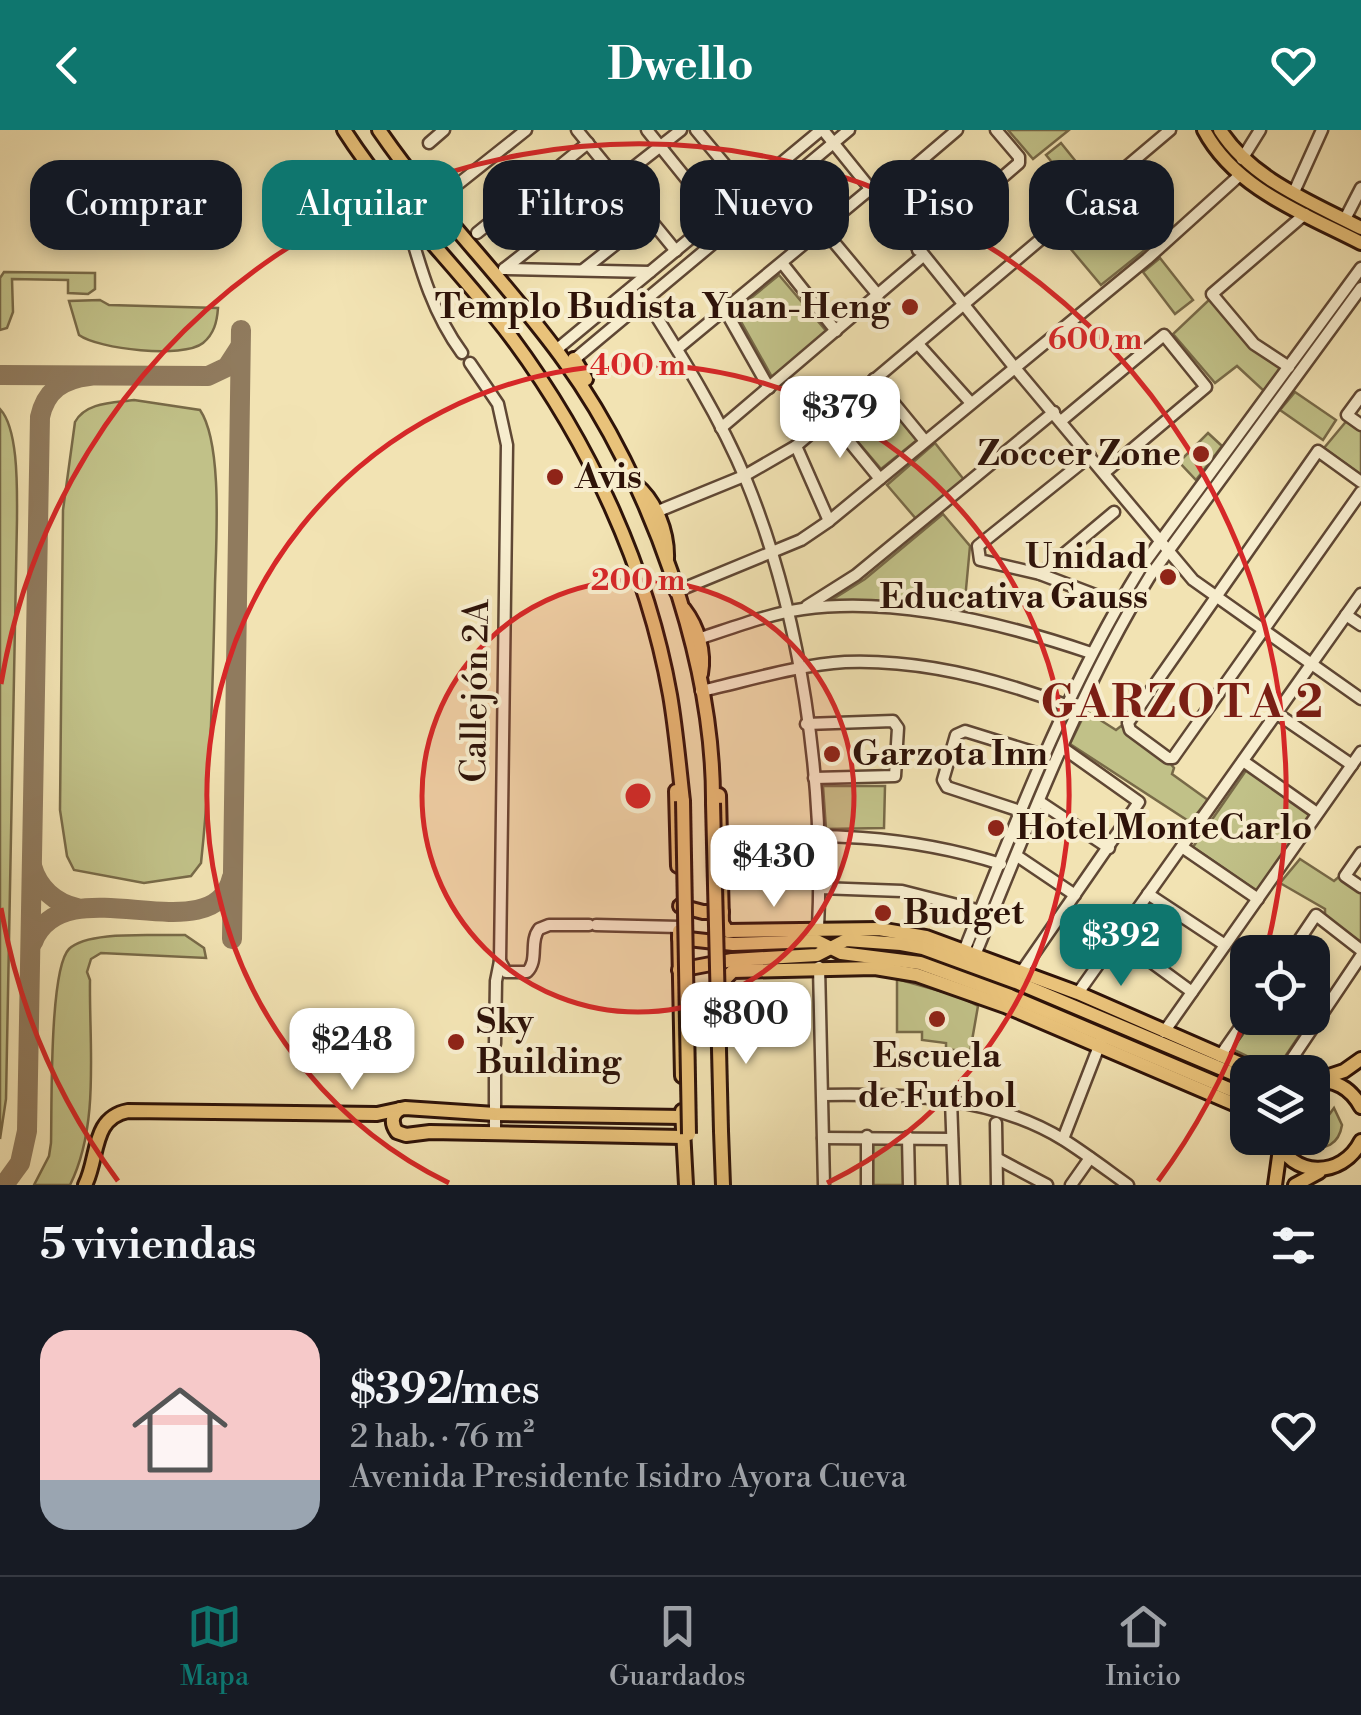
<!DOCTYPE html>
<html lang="es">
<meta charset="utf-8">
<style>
:root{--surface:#171b24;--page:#20242c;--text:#f1f3f6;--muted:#9ea1a6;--line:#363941;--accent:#0f766e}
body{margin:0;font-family:"Libre Bodoni",serif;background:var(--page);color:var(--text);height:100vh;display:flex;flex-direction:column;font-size:38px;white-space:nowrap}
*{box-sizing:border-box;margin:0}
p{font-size:32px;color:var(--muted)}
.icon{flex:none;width:55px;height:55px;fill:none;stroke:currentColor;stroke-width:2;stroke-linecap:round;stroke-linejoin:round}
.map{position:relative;height:1055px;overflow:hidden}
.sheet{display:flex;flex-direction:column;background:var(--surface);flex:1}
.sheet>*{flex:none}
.top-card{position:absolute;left:30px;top:30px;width:1302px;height:90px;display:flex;gap:20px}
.controls{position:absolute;left:1230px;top:805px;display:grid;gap:20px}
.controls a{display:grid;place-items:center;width:100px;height:100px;border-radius:20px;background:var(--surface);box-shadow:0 5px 15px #0003;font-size:50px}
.price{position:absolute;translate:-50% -85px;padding:0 22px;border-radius:20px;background:#fff;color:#222;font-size:32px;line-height:65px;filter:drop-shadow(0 2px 5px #0008)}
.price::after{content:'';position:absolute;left:50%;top:60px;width:30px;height:22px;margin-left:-15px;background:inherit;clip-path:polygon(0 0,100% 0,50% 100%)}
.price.active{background:var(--accent);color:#fff}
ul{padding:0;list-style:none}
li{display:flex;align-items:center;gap:30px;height:250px;padding:0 40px}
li+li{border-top:2px solid var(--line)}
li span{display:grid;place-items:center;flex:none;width:280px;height:200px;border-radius:30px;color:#555}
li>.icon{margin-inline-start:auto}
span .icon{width:120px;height:120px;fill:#fffc;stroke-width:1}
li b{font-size:42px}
h2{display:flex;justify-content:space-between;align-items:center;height:120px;padding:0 40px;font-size:42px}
.chip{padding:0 35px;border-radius:30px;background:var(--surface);box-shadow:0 5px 15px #0003;font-size:35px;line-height:90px}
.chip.active{background:var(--accent);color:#fff}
header{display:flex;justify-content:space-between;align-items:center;height:130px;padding:0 40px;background:var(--accent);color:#fff;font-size:45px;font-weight:700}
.tab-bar{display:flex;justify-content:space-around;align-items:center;height:140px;border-top:2px solid var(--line);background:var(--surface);font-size:28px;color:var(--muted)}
.tab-bar a{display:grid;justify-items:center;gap:5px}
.tab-bar .active{color:var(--accent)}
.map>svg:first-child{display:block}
.green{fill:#c1c188;stroke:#786a48;stroke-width:2.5}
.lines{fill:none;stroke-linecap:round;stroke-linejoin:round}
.taxiway{stroke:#907b5e;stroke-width:20}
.minor-casing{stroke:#5f4734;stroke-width:15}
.major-casing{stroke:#2e1309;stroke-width:18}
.minor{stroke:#f7edce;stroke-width:10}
.major{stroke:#e9c27a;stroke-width:12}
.major-bridge-casing{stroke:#2e1309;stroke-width:18;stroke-linecap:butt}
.major-bridge{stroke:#e9c27a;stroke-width:12}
.ring{fill:none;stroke:#d62828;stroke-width:5}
.poi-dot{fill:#8f2418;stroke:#f7edce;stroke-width:4}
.labels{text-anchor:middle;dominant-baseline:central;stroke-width:8;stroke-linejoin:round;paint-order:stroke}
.poi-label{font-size:35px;font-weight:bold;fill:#2e1309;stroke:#f7edce;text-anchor:start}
.street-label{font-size:35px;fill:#2e1309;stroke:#f7edce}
.district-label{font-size:45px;font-weight:bold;letter-spacing:2.5px;fill:#7a1f14;stroke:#f7edce}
.centre{fill:#d62828;stroke:#f7edce;stroke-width:5}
.ring-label{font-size:30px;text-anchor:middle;font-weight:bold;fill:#d62828;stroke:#f7edce;stroke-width:8;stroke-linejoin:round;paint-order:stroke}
</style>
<header><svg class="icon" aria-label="back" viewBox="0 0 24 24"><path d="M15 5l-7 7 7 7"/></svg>Dwello<svg class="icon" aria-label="heart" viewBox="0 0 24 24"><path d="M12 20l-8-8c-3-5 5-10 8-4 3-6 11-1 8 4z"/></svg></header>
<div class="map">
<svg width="1361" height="1055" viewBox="0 0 1361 1055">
<rect width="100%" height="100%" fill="#f2e3b3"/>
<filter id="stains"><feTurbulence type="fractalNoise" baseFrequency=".002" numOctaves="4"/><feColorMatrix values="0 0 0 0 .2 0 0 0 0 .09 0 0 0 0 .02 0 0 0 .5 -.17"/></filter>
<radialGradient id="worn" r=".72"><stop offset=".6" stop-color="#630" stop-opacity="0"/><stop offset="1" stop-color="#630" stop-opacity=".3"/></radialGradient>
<g class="green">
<polygon points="1008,0 1069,0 1033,29"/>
<polygon points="1061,13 1094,54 1080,66 1046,25"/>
<polygon points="1129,48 1171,99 1101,155 1059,105"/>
<polygon points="911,54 942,89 924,105 893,69"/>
<polygon points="1160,128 1193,170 1175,184 1143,142"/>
<polygon points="4,142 95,143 95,159 88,164 68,163 68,150 12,149 13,182 7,198 0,200 0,148"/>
<polygon points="779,145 827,202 772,247 735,181"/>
<polygon points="1210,169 1284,238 1265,262 1237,236 1215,253 1173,204"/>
<path d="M100,170L109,175L218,178C217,192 214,204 203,213C183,229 98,219 79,205L69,171Z"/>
<polygon points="873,257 917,310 881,339 837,287"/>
<polygon points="1295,262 1336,290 1323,310 1280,280"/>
<path d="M134,270L200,280C223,314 216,413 215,455C213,549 211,640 201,733L191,746L144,753L74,740L67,726L60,680L63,380L75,292C86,272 113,273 134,270Z"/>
<path d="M0,279C19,299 17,362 17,389L6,969L0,1009Z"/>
<polygon points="1349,288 1361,297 1361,345 1324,318"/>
<polygon points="1208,303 1222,316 1196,350 1179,332"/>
<polygon points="935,313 965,351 917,390 887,355"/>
<polygon points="943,384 970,416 964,481 830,471 865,449"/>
<polygon points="1086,581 1116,600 1121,596 1170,633 1174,638 1172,644 1208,670 1190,692 1070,614"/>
<polygon points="1247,639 1312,684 1257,761 1193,717"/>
<polygon points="823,656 885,656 884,698 826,699"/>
<polygon points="1300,729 1334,751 1341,745 1361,759 1361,812 1325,788 1325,779 1280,753"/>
<path d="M160,805H185L204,818L206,828L101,823L91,829L87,842L90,850C89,916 100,995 70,1055H34L49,1026L51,1013C52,980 49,839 69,819C85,803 138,805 160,805Z"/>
<polygon points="897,849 958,866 978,876 970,922 946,919 946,913 922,910 922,902 897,902"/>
<polygon points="1254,888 1311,888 1276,940 1232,919"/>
<path d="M1334,978L1342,995C1339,1014 1325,1022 1307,1015Z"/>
<rect x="873" y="1014" width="31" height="41"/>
</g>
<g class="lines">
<g class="taxiway">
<polyline points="0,245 208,246 227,237 240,217"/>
<path d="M32,736C38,758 55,773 77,778"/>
<polyline points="232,809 241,200"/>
<path d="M33,812C64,733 213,827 232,747"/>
<path d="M4,1055L20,1033L27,1001L40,287C46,260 63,249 89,246"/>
</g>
<defs>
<g id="minor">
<polyline points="577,0 676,121"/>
<polyline points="647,0 717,87"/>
<polyline points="696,0 742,55"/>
<polyline points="823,0 1015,238 1193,450 1361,569"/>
<polyline points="429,13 444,0"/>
<polyline points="1242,29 1260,0"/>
<polyline points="1294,62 1322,0"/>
<polyline points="443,66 526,0"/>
<polyline points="876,69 957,0"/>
<path d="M405,84C419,133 431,181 462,223"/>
<polyline points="1345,89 1361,58"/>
<polyline points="823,99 878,165"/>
<polyline points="477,103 588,13"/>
<polyline points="918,120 1019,33 1019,27 996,0"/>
<polyline points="782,133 836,201"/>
<polyline points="504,139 681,0"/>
<polyline points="504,139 650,142"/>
<polyline points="583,140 649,88"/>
<path d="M646,170C682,227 720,287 746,350C801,484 825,653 818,798"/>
<polyline points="725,180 769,258"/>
<polyline points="918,214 971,273"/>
<polyline points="677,219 869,60"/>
<polyline points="556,220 821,0"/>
<polyline points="470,233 498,274 507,315 500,831 496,851 495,914"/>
<polyline points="570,233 849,0"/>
<polyline points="1289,237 1254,214 1212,164 1305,84"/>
<polyline points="874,249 925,311"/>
<polyline points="1361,266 1347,285 1361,295"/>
<polyline points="830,288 880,349"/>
<polyline points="1061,291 1164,205 1206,257 1104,343"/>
<polyline points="721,298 923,126"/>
<polyline points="796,316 829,391"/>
<polyline points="1090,326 978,416 980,430 1040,444 1119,474"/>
<polyline points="1361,352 1318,321 1128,593 1130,600 1168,628 1173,628 1361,362"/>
<polyline points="656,382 744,346 796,316 1170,0"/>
<polyline points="1040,444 1114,382"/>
<polyline points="675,462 801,410 829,391 1147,129 1240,45"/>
<polyline points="807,476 856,445 1054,282"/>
<polyline points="1346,485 1361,495"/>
<path d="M698,509C732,498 768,484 803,479C896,466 1003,493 1091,523"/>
<path d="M701,561C747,551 797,535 845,532C921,529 1001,550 1071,577"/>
<polyline points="1276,583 1352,635"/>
<polyline points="806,594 893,591 898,598 895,646 814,648"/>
<polyline points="1243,631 1317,683"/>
<polyline points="1040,672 1109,718"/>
<polyline points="1023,682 947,657 943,650 956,605 965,601 1046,626"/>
<path d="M721,711C817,701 908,705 1001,734"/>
<polyline points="1182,717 1258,769"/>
<polyline points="1361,723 1345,746 1361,757"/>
<polyline points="1017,726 1075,765"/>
<polyline points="820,758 902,761 981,781"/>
<polyline points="1148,764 1225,815"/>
<polyline points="596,795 679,797"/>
<polyline points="1117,807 1192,862"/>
<polyline points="1291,822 1316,785 1361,820"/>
<path d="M962,826C1014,696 1066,559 1140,439L1361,138"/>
<path d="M973,830C1027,700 1076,566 1150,446L1361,158"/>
<path d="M500,831L506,842H527C539,830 529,812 539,799L549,795H589"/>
<polyline points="819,837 824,1055"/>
<polyline points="1022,841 1139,672 1063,618"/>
<polyline points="1078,863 1361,464"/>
<polyline points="1164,902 1361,622"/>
<polyline points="1220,926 1248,886"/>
<polyline points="1283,942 1361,826"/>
<path d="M823,965C905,964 991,965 1064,1010C1086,1024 1107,1040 1128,1055"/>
<polyline points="951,970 954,1055"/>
<polyline points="996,993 997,1055"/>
<polyline points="495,1004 495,930"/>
<polyline points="867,1006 867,1055"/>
<polyline points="908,1007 909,1055"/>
<polyline points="823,1008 952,1009"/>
<polyline points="1063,1009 1101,911"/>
<polyline points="998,1029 1047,1055"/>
<polyline points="1071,1055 1090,1028"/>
</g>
<g id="major">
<path d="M344,0C392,75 457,136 511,207C589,312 647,436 670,565C676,600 679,636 683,671"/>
<path d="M379,0C435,82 507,151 565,232C649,348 714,529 713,673"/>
<path d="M1204,0C1235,59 1305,84 1361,113"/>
<path d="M1220,0C1251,49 1311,72 1361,98"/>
<polyline points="574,229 586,249"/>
<path d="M635,354C656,371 668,402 667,429"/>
<path d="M684,479C698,497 705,522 701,544"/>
<polyline points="676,661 678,736"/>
<polyline points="719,665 722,793 727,801 879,799 926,807 1078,863 1259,942"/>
<polyline points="680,776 703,782 722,782"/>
<polyline points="679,801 682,946"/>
<polyline points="679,808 733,814 817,811 841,823 920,833 1010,866 1248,967"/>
<polyline points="679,840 732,830 817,825 846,810 901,814 923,818 1016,852 1248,950"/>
<polyline points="724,873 725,849 733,841 875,838 917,845 1005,876 1248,980"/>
<polyline points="681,874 706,865 724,873"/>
<polyline points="1323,948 1344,941 1361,929"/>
<path d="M1312,950C1335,950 1350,957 1361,977"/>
<path d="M400,979C391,985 391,994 397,1002L406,1005L430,1002L682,1007"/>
<polyline points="682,981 686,1055"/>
<polyline points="721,1001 723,1055"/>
<path d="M1276,1008C1291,1048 1342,1049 1361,1011"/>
<path d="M85,1055C99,1028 91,988 128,981L377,984L405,978L495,984L682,987"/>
<polyline points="1275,1055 1280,1019"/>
<polyline points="1295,1055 1319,1042"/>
</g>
</defs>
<use href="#minor" class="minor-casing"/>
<use href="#major" class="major-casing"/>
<use href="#minor" class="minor"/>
<use href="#major" class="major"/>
<defs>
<g id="major-bridge">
<polyline points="683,671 689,1004"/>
<polyline points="713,673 721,1001"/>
</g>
</defs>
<use href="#major-bridge" class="major-bridge-casing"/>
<use href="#major-bridge" class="major-bridge"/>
</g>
<circle cx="638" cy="666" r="216" fill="#d62828" fill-opacity=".12"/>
<g class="ring">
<circle cx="638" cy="666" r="216"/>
<path d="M449 1053A431 431 0 1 1 827 1053"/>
<path d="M1246 887A647 647 0 0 1 1158 1051M118 1051A647 647 0 0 1 1 778M1 554A647 647 0 1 1 1267 817"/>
</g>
<g class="poi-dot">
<circle cx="910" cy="177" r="10"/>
<circle cx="1201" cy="324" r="10"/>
<circle cx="555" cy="347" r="10"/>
<circle cx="1168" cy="447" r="10"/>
<circle cx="832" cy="624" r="10"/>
<circle cx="996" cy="698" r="10"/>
<circle cx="883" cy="783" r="10"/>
<circle cx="937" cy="889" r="10"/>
<circle cx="456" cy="912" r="10"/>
</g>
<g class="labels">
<g class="poi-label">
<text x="890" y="177" text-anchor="end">Templo Budista Yuan-Heng</text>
<text x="1181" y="324" text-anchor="end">Zoccer Zone</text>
<text x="575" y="347">Avis</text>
<text x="1148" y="427" text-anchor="end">Unidad<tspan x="1148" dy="40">Educativa Gauss</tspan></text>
<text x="852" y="624">Garzota Inn</text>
<text x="1016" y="698">Hotel MonteCarlo</text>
<text x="903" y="783">Budget</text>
<text x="476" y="892">Sky<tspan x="476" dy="40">Building</tspan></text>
<text x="937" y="926" text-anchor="middle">Escuela<tspan x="937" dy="40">de Futbol</tspan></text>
</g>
<g class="street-label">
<text transform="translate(476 561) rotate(-89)">Callejón 2A</text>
</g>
<g class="district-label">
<text x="1183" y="573">GARZOTA 2</text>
</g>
</g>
<circle cx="638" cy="666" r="15" class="centre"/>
<g class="ring-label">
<text x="1095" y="219">600 m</text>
<text x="638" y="245">400 m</text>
<text x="638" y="460">200 m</text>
</g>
<rect width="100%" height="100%" filter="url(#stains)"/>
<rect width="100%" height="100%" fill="url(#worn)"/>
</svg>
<div class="controls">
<a><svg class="icon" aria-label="locate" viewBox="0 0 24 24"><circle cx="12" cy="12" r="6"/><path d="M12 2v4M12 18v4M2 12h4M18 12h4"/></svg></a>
<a><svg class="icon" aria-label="layers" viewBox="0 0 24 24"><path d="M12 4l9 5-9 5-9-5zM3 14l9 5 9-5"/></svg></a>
</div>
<b class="price" style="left:840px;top:331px">$379</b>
<b class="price" style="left:774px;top:780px">$430</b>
<b class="price active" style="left:1121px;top:859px">$392</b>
<b class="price" style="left:746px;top:937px">$800</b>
<b class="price" style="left:352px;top:963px">$248</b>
<div class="top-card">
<a class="chip">Comprar</a>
<a class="chip active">Alquilar</a>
<a class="chip">Filtros</a>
<a class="chip">Nuevo</a>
<a class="chip">Piso</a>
<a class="chip">Casa</a>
</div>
</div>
<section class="sheet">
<h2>5 viviendas<svg class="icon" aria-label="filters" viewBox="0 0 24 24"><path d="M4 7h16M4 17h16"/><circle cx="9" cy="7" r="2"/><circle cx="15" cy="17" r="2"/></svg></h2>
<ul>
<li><span style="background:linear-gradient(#f6c9c9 75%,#9aa5b1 0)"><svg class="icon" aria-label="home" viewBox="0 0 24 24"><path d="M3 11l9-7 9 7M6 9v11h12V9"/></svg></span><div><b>$392/mes</b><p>2 hab. · 76 m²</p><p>Avenida Presidente Isidro Ayora Cueva</p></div><svg class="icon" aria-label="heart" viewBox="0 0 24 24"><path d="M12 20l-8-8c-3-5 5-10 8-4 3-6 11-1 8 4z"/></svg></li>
</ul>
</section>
<nav class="tab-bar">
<a class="active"><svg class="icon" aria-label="map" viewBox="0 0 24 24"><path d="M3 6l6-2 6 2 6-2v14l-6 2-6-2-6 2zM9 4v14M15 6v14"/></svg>Mapa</a>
<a><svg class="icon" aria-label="saved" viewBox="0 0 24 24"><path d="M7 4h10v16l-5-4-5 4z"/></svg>Guardados</a>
<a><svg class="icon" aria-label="home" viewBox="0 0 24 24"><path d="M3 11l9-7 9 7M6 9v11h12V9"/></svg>Inicio</a>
</nav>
